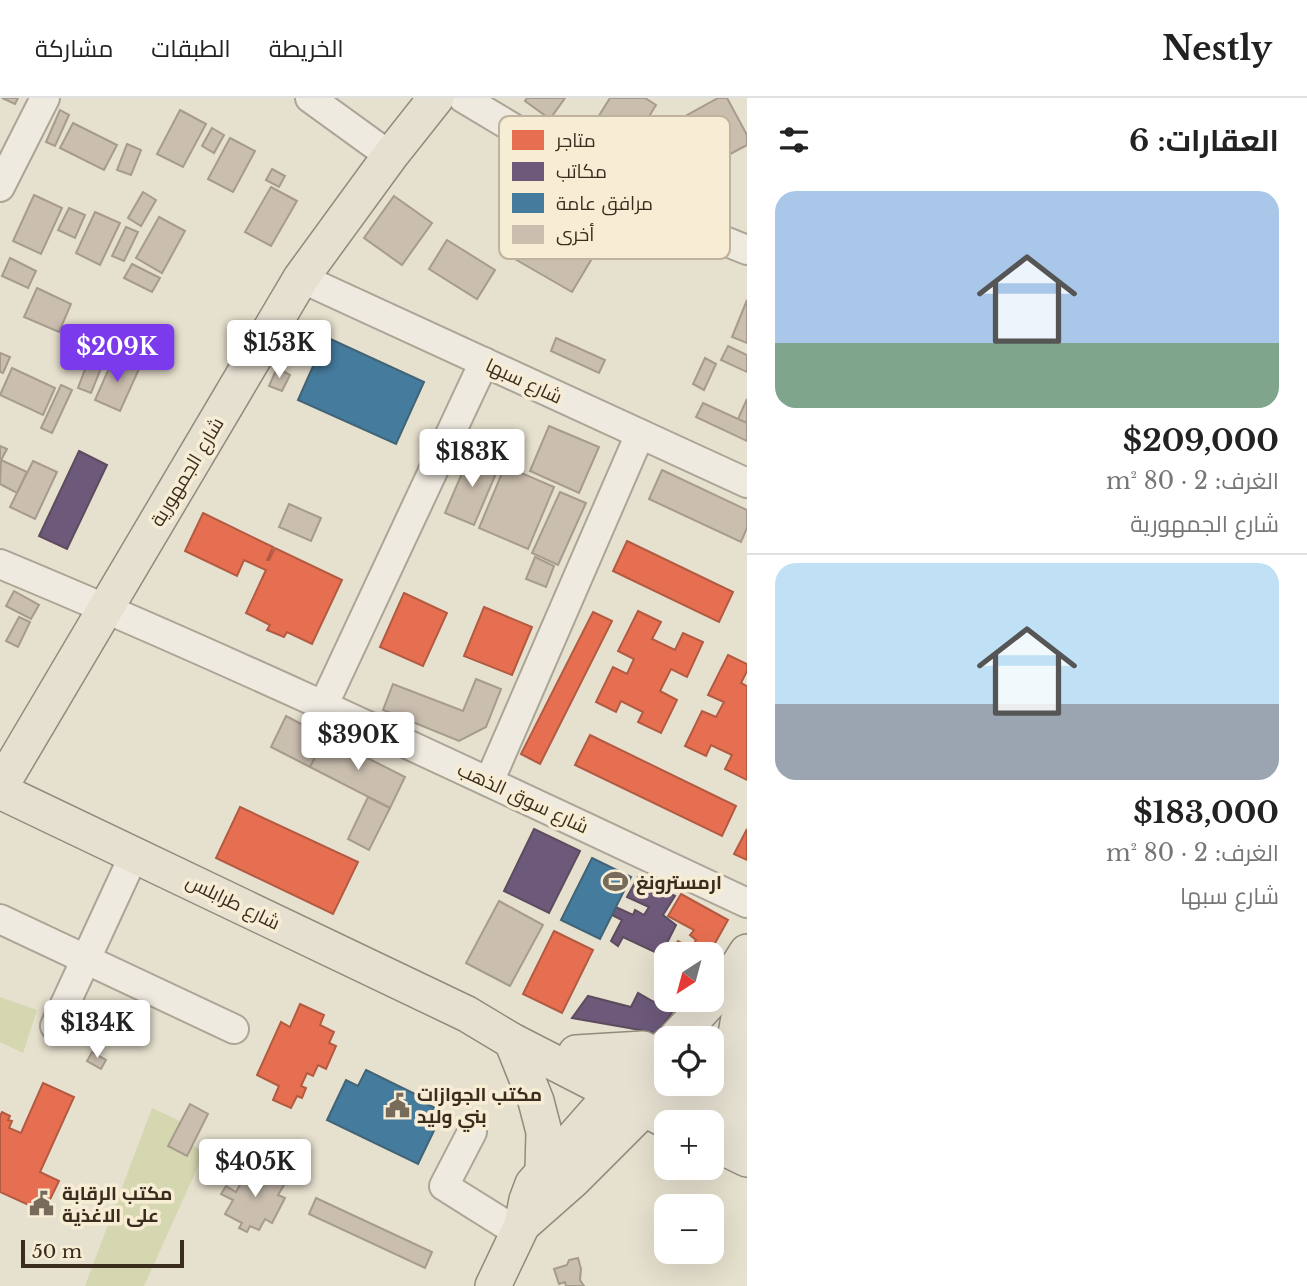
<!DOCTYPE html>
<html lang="ar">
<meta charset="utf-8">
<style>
:root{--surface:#fff;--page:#f6f6f6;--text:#222;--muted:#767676;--line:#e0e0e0;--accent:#7c3aed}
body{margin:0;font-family:"Libre Baskerville",Cairo,serif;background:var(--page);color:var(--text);direction:rtl;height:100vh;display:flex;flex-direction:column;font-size:26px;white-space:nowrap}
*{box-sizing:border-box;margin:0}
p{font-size:23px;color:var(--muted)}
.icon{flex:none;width:38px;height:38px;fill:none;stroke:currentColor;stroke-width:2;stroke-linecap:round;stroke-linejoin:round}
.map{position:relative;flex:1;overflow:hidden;direction:ltr}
.sheet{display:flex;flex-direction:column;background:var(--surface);width:560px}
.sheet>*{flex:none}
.needle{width:46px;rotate:216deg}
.buttons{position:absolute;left:654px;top:844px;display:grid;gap:14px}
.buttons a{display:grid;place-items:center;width:70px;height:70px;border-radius:14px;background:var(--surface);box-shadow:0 7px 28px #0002;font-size:35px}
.scale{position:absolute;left:21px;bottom:18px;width:163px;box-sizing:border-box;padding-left:7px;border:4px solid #3b2d1e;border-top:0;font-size:19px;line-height:24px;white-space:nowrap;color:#3b2d1e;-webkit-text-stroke:5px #f7edd4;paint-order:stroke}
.price{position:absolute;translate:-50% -60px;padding:0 16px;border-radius:7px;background:#fff;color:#222;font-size:23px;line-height:46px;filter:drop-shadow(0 2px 4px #0008)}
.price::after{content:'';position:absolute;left:50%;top:42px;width:21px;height:16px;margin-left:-10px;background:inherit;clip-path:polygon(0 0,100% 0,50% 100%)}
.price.current{background:var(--accent);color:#fff}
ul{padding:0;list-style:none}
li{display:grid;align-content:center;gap:14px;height:371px;padding:0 28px}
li+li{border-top:2px solid var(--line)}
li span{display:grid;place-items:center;height:217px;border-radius:21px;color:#555}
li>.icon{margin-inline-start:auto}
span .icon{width:126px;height:126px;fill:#fffc;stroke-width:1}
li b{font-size:30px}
h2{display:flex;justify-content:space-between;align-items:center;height:84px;padding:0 28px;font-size:30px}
header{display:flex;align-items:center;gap:42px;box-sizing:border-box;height:98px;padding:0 35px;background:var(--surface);border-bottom:2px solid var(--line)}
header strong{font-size:33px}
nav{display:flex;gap:38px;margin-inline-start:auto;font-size:24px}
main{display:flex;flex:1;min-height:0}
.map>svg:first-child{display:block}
.green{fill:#d5d7b0}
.shops{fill:#e76f51;stroke:#b35b42;stroke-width:2}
.offices{fill:#6d597a;stroke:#5e4c5e;stroke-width:2}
.public{fill:#457b9d;stroke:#426477;stroke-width:2}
.building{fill:#cabeaf;stroke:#a79b8d;stroke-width:2}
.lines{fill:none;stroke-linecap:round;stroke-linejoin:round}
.minor-casing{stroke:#aca597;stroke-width:32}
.major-casing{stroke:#918a7e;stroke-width:38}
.minor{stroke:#eeeae0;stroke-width:28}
.major{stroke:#e6e0d1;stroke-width:35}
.labels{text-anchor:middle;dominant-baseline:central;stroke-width:7;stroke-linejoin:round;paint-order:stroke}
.street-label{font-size:19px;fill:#3b2d1e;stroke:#f7edd4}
.poi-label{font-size:19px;font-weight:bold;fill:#3b2d1e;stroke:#f7edd4;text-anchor:start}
.key{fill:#f7edd4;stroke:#bfb39d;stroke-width:2}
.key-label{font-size:19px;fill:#3b2d1e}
</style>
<header>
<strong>Nestly</strong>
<nav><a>الخريطة</a><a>الطبقات</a><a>مشاركة</a></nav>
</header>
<main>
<section class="sheet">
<h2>العقارات: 6<svg class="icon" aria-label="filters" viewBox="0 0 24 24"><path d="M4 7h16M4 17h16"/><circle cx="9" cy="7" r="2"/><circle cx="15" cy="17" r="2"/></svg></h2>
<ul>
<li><span style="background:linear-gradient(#a9c7e8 70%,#7fa58c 0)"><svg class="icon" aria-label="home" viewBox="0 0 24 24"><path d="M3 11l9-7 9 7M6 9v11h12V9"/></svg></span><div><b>$209,000</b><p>الغرف: 2 · 80 m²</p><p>شارع الجمهورية</p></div></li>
<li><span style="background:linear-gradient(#bfe0f5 65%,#9aa5b1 0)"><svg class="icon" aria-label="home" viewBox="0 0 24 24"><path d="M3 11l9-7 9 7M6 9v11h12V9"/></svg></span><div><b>$183,000</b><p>الغرف: 2 · 80 m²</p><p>شارع سبها</p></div></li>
</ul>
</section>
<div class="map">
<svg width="747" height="1188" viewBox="0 0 747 1188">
<rect width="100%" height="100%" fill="#e6e0ce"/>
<g class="green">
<polygon points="0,899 37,912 23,955 0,944"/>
<polygon points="152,1010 186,1026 185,1042 204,1055 144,1188 85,1188"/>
</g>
<g class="shops">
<polygon points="203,415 273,449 267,462 269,462 275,450 342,482 312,546 287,534 284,539 267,532 270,527 246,515 266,472 244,462 237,478 185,453"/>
<polygon points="627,443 733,494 719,524 613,473"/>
<polygon points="404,495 447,515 423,568 380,549"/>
<polygon points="484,509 532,529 512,577 464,558"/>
<polygon points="638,513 661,524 652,541 675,552 683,535 703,544 687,579 671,571 660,593 677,602 661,635 638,624 643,614 621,603 616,614 596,604 613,569 627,576 634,561 618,553"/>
<polygon points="593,514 612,523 540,666 521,656"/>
<polygon points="728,557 747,566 747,573 741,585 747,588 747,682 725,671 732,657 711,647 706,658 685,648 702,613 716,619 724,604 708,597"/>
<polygon points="590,637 736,708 722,738 575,667"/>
<polygon points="240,709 358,764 333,816 216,760"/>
<polygon points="747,731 747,762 734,756"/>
<polygon points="681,796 728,822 709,856 670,856 678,843 691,850 696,842 690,837 694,832 668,818"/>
<polygon points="554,833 593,852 562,915 523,896"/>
<polygon points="300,906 324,917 320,927 334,934 329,945 336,948 326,971 318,967 313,978 307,975 301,988 306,990 302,1000 297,998 291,1010 273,1002 279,988 257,977 281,924 290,929"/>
<polygon points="43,985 74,999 40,1074 59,1083 44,1114 0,1094 0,1018 2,1014 10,1018 8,1022 12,1023 9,1030 21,1035"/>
</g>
<g class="offices">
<polygon points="79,353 107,367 67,451 39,438"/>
<polygon points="534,731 580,753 549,815 504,793"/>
<polygon points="638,779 675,798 663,817 676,827 661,857 623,839 618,848 611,843 622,822 612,817 616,809 633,817 635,812 644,817 649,809 627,799"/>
<polygon points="661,870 667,873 667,883 656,877"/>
<polygon points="667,886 667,901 682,901 657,935 572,920 588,898 631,909 638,895 654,904"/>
</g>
<g class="public">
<polygon points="326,239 424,284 396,346 298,302"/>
<polygon points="592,760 631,779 600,841 561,822"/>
<polygon points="366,972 425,1001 423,1004 443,1014 418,1066 327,1022 346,982 358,988"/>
</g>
<g class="building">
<polygon points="2,0 18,0 15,6"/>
<polygon points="527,0 565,0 550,21 525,3"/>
<polygon points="610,0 645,0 656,7 632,46 595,24"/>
<polygon points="718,0 727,0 747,37 747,47 708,68 682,20"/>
<polygon points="60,12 69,17 55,48 46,44"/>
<polygon points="180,12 206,26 183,69 157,56"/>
<polygon points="73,25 117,47 104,72 60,50"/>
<polygon points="212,30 224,37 214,55 202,48"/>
<polygon points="230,40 255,53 233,94 208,81"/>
<polygon points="127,46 141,52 131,77 117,72"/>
<polygon points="272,71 285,78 279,89 266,82"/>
<polygon points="271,89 297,103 271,148 245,134"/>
<polygon points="143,94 156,102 141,128 128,120"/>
<polygon points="34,97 62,110 41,156 13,143"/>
<polygon points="394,98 432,125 402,167 364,140"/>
<polygon points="69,110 85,117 75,140 58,132"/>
<polygon points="95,114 120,125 100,167 76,155"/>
<polygon points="159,119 185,133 162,175 136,160"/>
<polygon points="535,122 594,157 572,194 513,160"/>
<polygon points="126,129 138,134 124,163 112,158"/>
<polygon points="447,142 495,172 477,201 429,171"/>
<polygon points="10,160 36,173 28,190 2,178"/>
<polygon points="132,166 160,180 152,194 124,180"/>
<polygon points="37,190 71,206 59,234 24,219"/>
<polygon points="747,202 747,245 732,239"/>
<polygon points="556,240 605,262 599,275 551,253"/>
<polygon points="728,248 747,257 747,274 721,262"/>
<polygon points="0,255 10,259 3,275 0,274"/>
<polygon points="90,258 104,263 91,295 78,290"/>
<polygon points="114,259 139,271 120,313 95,302"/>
<polygon points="705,260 716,266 704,292 693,286"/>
<polygon points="12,270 55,290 43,317 0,297"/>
<polygon points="277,270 290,277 282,293 269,288"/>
<polygon points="61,287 72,292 52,335 41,330"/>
<polygon points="747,301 747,325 738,321"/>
<polygon points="703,305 747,325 747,343 696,319"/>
<polygon points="549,328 599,349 579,395 530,373"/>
<polygon points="0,348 7,351 0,364"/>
<polygon points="471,354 500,366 474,427 445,415"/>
<polygon points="1,362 27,374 17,395 0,386"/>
<polygon points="33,363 57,374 35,421 10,409"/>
<polygon points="505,368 554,389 528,451 479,430"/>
<polygon points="662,372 747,412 747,430 741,444 649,401"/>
<polygon points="560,394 586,405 558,467 532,455"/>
<polygon points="289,406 321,420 311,443 279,429"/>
<polygon points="535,459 554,468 546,489 526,481"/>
<polygon points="14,493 39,507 31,521 6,508"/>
<polygon points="19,519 30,524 18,549 6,543"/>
<polygon points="476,581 501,591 486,629 459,643 383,612 393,586 463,613"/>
<polygon points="286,618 326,639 310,669 271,649"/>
<polygon points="326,639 405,679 390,710 310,669"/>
<polygon points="368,699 390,710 369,752 348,741"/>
<polygon points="499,803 543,827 510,888 466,865"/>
<polygon points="92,954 106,962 101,971 87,963"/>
<polygon points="190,1006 208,1016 187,1058 168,1048"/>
<polygon points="249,1070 261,1076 264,1070 277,1076 275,1082 284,1087 278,1097 285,1100 272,1125 265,1121 259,1132 250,1128 247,1134 239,1130 242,1125 225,1116 233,1102 221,1096 226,1088 236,1094"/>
<polygon points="316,1100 432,1154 425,1170 309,1116"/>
<polygon points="578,1160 581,1171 580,1182 584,1188 566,1188 565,1184 559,1186 554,1171 567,1167 569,1162"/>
</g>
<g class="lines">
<defs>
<g id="minor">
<polyline points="310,0 390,58"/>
<polyline points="463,0 653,114 747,152"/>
<polyline points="0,89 45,0"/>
<polyline points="301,180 747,385"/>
<path d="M0,466C253,571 499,689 747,805"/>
<polyline points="324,606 484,264"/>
<polyline points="489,684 640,336"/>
<polyline points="0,821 234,931"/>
<polyline points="55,928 134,757"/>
<polyline points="472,1034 444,1088 519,1135"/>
</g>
<g id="major">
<polyline points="0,689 301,180 390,58 436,0"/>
<polyline points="0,693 467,916 512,943 670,1024"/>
<polyline points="676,940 728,884 747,854"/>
<polyline points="512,943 536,1003 544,1034 543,1073"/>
<polyline points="576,955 643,951"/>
<polyline points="616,969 668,987 747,1027"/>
<path d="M741,1025C731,983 731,946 743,904"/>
<polyline points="712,1044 747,1061"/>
<polyline points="522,1127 573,1082 659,996"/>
<polyline points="493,1188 522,1127 527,1102 533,1086 612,996 667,948"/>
</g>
</defs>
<use href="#minor" class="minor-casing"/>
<use href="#major" class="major-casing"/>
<use href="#minor" class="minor"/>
<use href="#major" class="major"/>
</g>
<defs>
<symbol id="stadium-bare" viewBox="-9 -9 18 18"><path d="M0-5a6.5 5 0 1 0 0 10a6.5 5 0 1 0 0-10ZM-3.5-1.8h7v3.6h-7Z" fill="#776c5c" stroke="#f7edd4" stroke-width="2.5" paint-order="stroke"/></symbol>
<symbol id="civic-bare" viewBox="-9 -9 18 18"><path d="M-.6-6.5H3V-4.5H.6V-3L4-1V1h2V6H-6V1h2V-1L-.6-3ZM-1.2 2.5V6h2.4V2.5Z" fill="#776c5c" stroke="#f7edd4" stroke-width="2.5" paint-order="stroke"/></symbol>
</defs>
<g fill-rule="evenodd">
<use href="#stadium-bare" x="598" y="766" width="35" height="35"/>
<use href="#civic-bare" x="380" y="990" width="35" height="35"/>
<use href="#civic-bare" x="24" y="1088" width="35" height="35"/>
</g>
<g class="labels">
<g class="street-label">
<text transform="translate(524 283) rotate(25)">شارع سبها</text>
<text transform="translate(187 374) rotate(-59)">شارع الجمهورية</text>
<text transform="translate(523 700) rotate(25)">شارع سوق الذهب</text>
<text transform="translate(233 804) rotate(26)">شارع طرابلس</text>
</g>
<g class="poi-label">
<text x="636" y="784">ارمسترونغ</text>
<text x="417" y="996">مكتب الجوازات<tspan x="417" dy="22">بني وليد</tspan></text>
<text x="62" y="1095">مكتب الرقابة<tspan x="62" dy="22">على الاغذية</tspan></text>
</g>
</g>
<rect x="499" y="18" width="231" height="143" rx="10" class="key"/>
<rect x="512" y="32" width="32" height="20" fill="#e76f51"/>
<rect x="512" y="64" width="32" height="19" fill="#6d597a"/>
<rect x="512" y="95" width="32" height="20" fill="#457b9d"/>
<rect x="512" y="127" width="32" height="19" fill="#cabeaf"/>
<g class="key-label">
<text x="556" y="49">متاجر</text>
<text x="556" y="80">مكاتب</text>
<text x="556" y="112">مرافق عامة</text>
<text x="556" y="143">أخرى</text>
</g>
</svg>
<div class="buttons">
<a><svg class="needle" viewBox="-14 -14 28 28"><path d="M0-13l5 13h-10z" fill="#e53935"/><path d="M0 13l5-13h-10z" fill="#767676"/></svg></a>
<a><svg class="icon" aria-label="locate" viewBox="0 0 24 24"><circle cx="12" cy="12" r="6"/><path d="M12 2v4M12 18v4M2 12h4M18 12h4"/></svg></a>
<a>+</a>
<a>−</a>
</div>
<div class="scale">50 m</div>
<b class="price" style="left:279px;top:282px">$153K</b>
<b class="price current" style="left:117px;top:286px">$209K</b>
<b class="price" style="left:472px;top:391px">$183K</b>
<b class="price" style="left:358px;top:674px">$390K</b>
<b class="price" style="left:97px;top:962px">$134K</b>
<b class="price" style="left:255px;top:1101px">$405K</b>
</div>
</main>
